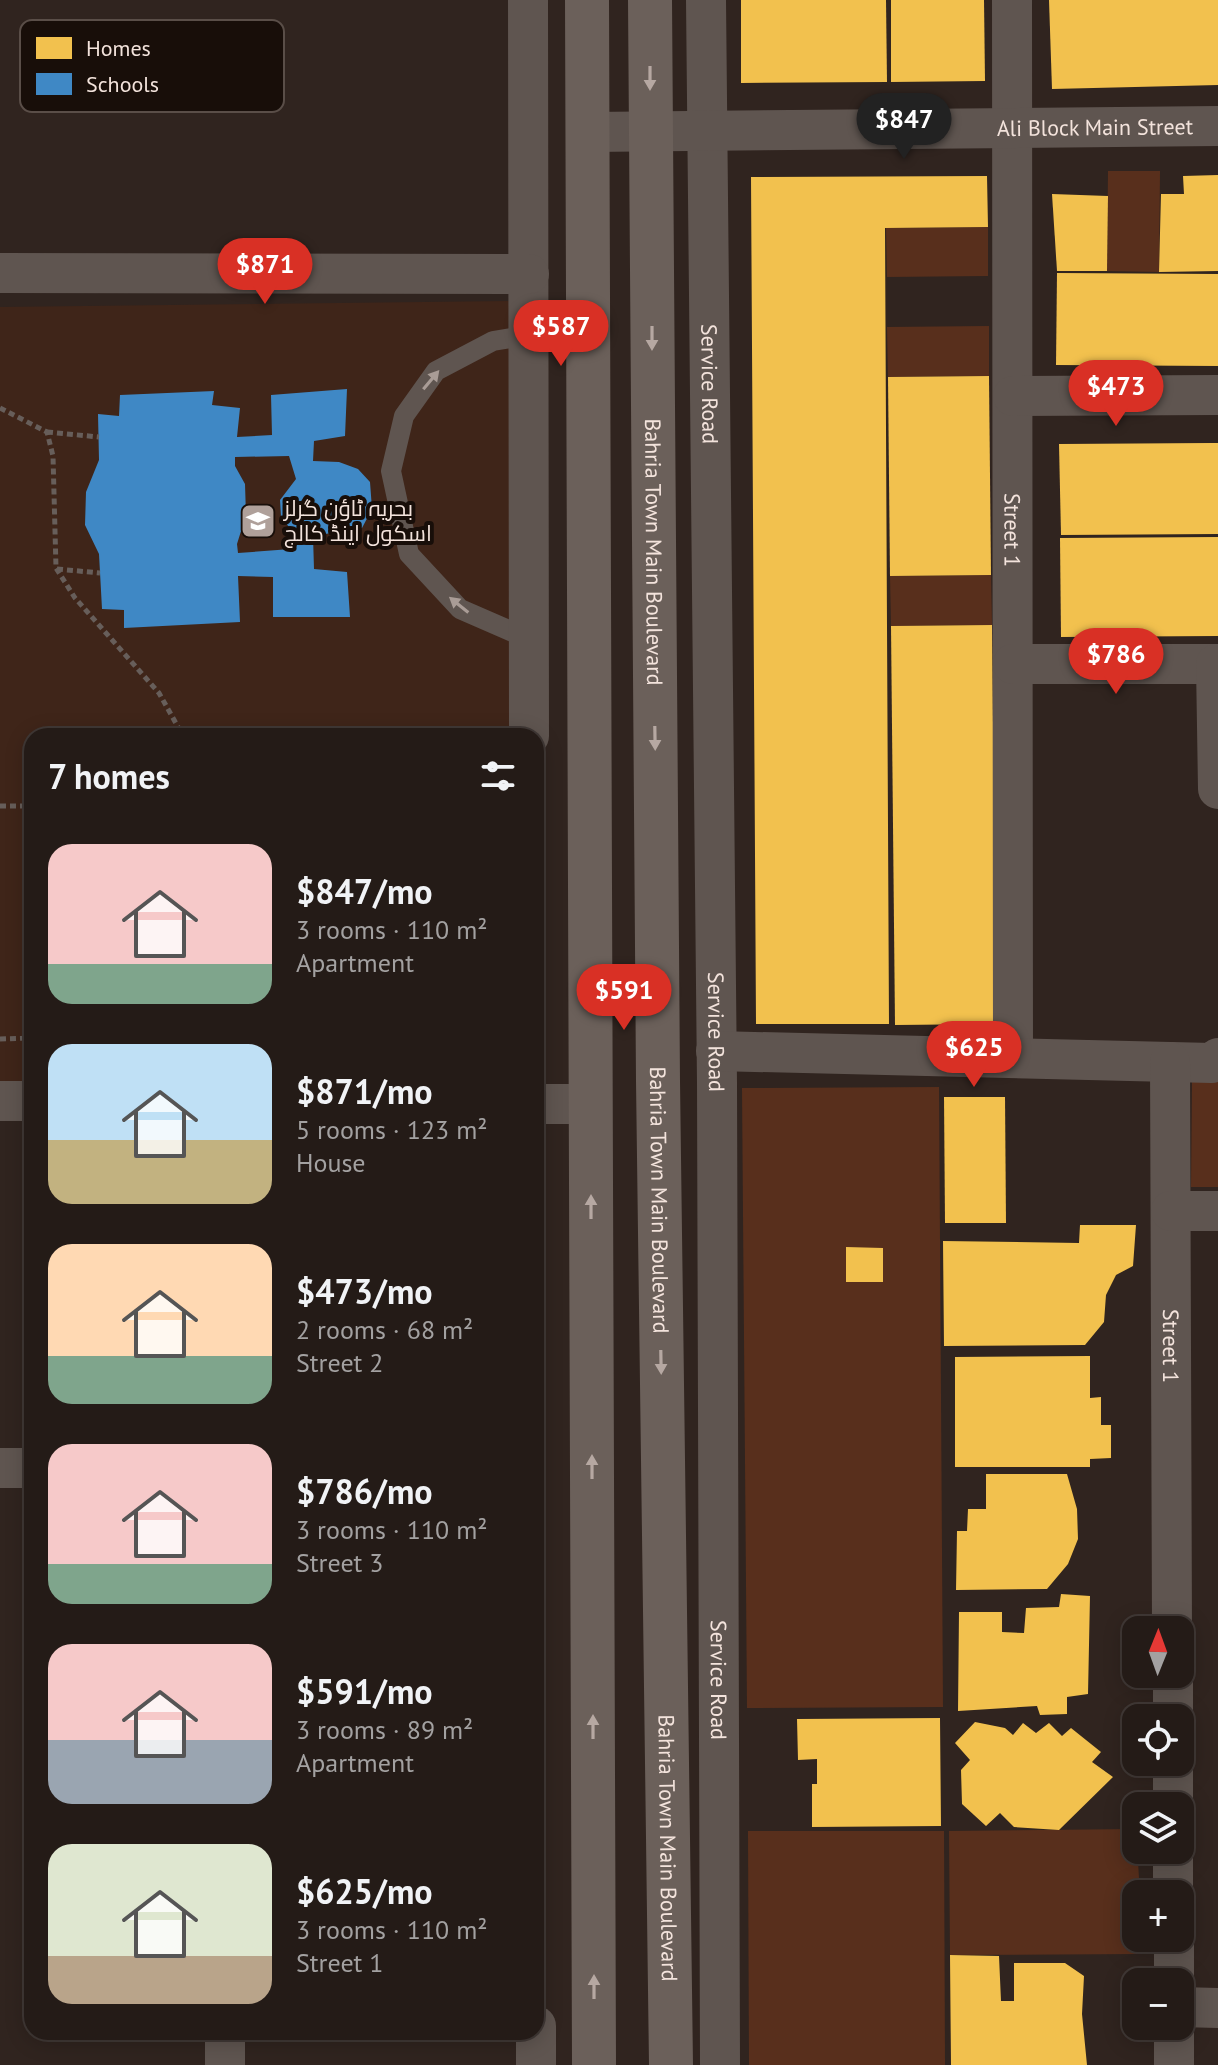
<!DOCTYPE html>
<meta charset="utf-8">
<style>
:root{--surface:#241b17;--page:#302824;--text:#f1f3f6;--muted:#a3a1a1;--line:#413936;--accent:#d93025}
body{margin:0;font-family:"PT Sans",Cairo,sans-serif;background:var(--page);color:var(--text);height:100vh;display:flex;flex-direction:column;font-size:30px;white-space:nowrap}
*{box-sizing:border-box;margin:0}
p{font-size:26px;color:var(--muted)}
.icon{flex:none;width:44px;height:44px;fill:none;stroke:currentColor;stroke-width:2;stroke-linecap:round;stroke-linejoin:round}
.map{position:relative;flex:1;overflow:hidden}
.details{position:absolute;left:24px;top:728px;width:520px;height:1312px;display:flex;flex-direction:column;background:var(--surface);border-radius:24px;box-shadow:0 4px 20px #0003,0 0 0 2px var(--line)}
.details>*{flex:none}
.needle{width:52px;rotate:1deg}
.fabs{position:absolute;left:1122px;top:1616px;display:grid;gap:16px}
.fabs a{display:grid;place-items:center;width:72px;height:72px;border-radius:16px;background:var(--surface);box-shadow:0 4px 20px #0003,0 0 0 2px var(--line);font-size:40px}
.price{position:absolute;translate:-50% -68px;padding:0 18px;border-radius:28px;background:var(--accent);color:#fff;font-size:26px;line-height:52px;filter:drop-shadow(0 2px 4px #0008)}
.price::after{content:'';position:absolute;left:50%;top:48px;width:24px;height:18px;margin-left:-12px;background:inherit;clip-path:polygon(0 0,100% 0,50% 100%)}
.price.active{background:#222;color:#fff}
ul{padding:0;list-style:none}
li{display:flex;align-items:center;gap:24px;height:200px;padding:0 24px}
li span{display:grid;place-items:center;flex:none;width:224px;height:160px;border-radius:24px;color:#555}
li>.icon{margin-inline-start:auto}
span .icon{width:96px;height:96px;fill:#fffc;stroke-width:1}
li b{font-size:34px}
h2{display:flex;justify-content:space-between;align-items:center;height:96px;padding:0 24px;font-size:34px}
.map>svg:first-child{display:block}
.built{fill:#3f2519}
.green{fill:#582f1c}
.homes{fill:#f2c14e}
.schools{fill:#3f88c5;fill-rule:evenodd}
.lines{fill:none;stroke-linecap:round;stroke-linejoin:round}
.path{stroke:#675e5a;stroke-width:5;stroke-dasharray:6 4;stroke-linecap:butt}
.lane{stroke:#5f5550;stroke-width:20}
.street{stroke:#5f5550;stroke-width:40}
.secondary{stroke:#6b605a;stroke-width:44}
.oneway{fill:#b6a8a2}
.oneway2{fill:#a99c96}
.labels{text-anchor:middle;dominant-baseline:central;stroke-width:8;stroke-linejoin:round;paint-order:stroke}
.street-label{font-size:22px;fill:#f3e3dc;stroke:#180e09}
.poi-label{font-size:22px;fill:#f3e3dc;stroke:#180e09;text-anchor:start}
.key{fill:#180e09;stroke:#5a4e48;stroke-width:2}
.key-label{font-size:22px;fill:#f3e3dc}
</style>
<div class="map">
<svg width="1218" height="2065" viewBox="0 0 1218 2065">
<rect width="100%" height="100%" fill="#30241f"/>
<polygon class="built" points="518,301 515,736 32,736 32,1082 0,1082 0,307"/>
<g class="green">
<polygon points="1108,171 1160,171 1159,272 1107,271"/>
<polygon points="988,227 988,276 887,277 886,228"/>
<polygon points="989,326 989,376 888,377 887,327"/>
<polygon points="991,575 992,625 891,626 890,576"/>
<polygon points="1192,1082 1218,1082 1218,1187 1191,1187"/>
<polygon points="939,1087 943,1707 747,1708 742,1088"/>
<polygon points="1136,1829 1140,1894 1136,1894 1136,1938 1141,1938 1141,1954 950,1955 949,1831"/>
<polygon points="748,1831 944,1831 945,2065 749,2065"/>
</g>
<g class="homes">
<polygon points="741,0 886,0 887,82 741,83"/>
<polygon points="891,0 984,0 985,81 891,82"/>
<polygon points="1049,0 1218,0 1218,85 1052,89"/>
<polygon points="1218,175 1218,271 1159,272 1161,194 1184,194 1183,176"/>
<polygon points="987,176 988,227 885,228 889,1024 756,1024 751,177"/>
<polygon points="1052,194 1108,196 1107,271 1057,271"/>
<polygon points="1057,273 1218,274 1218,366 1056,365"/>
<polygon points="989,376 991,575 890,576 888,377"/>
<polygon points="1211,443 1218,443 1218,534 1061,535 1059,444"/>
<polygon points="1218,537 1218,636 1061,637 1060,538"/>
<polygon points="992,625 996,1024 895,1025 891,626"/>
<polygon points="944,1097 1005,1097 1006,1223 945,1223"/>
<polygon points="1080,1225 1136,1225 1133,1266 1116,1275 1106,1295 1104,1322 1085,1345 944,1346 943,1241 1079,1243"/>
<polygon points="846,1247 883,1248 883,1282 846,1282"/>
<polygon points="1090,1356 1090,1398 1101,1397 1101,1425 1111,1425 1111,1458 1090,1459 1090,1467 955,1467 955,1357"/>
<polygon points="986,1474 1067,1474 1077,1509 1078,1539 1068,1564 1047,1589 956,1590 957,1531 967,1531 968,1509 986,1509"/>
<polygon points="1061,1594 1090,1596 1088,1694 1067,1697 1067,1714 1040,1715 1037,1706 958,1711 959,1612 1002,1612 1002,1632 1024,1633 1026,1608 1059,1607"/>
<polygon points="940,1718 941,1826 812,1827 812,1784 817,1784 817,1759 798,1760 797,1719"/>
<polygon points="975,1722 1005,1728 1013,1735 1023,1723 1036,1733 1049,1723 1062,1736 1071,1728 1101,1752 1092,1762 1113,1777 1059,1830 1014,1827 1000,1813 986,1826 962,1804 961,1770 970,1760 955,1743"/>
<polygon points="950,1955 999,1956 1001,2001 1014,2001 1014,1963 1065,1963 1084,1976 1082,2014 1087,2065 951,2065"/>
</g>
<path class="schools" d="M347,389L345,436L314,441L313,461L339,462L358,469L370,482L372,509L362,528L313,536L314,569L347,572L350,617H273V577L238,576L240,622L124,628V610L102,609L99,554L85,525L86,492L99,460L98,414L119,416L120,395L214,391L212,405L240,408L237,437L272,435L271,395ZM289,456L296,479L280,500L281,517L293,532L291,549L238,553L237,544L246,515L245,484L235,466V457Z"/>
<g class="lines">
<g class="path">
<polyline points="0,408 47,432 53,456 56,568 75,598 159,693 183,736"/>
<polyline points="47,432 99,437"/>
<polyline points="57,569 100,573"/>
<polyline points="0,806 32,806"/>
<polyline points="0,1039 32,1038"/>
</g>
<polyline class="lane" points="529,639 460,609 409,554 391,471 404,416 436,371 493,341 511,338 529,341"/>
<g class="street">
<polyline points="528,0 529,736"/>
<path id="s1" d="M706,0L717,1083L720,2065"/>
<path id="s2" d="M1012,0L1013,1058"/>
<path id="s3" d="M589,132L1218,126"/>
<polyline points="0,273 529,274"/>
<polyline points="1013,396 1218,395"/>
<polyline points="1013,664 1218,664"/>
<polyline points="1216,664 1218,789"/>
<polyline points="716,1051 1212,1063 1218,1058"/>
<path id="s4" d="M1170,1062L1172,1630"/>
<polyline points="0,1101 32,1101"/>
<polyline points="536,1104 591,1104"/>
<polyline points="1171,1211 1218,1211"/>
<polyline points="0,1468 32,1468"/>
<polyline points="1173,1674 1173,1718"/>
<polyline points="1173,1762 1173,1806"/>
<polyline points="1173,1850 1173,1894"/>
<polyline points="1174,1938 1174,1982"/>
<polyline points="1180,2007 1218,2008"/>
<polyline points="536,2026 536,2065"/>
<polyline points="1174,2026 1174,2065"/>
<polyline points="225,2032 225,2065"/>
</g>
<g class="secondary">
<polyline points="587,0 594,2065"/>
<path id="s5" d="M650,0L658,1081L671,2065"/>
</g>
</g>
<defs><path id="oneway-solid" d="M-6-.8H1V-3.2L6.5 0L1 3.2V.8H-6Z" transform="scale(2)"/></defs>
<g class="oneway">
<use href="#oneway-solid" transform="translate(650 78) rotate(90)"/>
<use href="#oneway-solid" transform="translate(652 338) rotate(90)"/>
<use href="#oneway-solid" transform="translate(655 738) rotate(89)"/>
<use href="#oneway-solid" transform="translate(591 1207) rotate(-90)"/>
<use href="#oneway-solid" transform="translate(661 1362) rotate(89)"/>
<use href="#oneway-solid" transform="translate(592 1467) rotate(-90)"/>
<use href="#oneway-solid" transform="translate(593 1727) rotate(-90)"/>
<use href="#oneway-solid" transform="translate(594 1987) rotate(-90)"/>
</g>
<g class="oneway2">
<use href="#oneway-solid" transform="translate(431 380) rotate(-50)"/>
<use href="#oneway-solid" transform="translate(459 605) rotate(-141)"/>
</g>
<defs>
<symbol id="school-square" viewBox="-11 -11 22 22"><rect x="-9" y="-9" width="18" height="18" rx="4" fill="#afa09a" stroke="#180e09"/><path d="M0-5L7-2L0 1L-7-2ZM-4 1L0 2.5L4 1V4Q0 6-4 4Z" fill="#fff"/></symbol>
</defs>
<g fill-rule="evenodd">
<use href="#school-square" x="238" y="501" width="40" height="40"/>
</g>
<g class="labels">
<g class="street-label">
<text stroke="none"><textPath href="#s3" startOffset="506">Ali Block Main Street</textPath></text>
<text stroke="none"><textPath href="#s1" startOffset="384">Service Road</textPath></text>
<text stroke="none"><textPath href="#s2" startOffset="530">Street 1</textPath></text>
<text stroke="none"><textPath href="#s5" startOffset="552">Bahria Town Main Boulevard</textPath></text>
<text stroke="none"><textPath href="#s1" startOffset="1032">Service Road</textPath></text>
<text stroke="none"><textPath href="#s5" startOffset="1200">Bahria Town Main Boulevard</textPath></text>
<text stroke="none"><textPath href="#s4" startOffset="284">Street 1</textPath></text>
<text stroke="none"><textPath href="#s1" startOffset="1680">Service Road</textPath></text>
<text stroke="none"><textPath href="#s5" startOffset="1848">Bahria Town Main Boulevard</textPath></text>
</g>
<g class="poi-label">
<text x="284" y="508">بحریہ ٹاؤن گرلز<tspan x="284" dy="25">اسکول اینڈ کالج</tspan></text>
</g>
</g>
<rect x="20" y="20" width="264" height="92" rx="12" class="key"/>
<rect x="36" y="37" width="36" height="22" fill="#f2c14e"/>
<rect x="36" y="73" width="36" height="22" fill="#3f88c5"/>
<g class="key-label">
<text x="86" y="56">Homes</text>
<text x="86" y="92">Schools</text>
</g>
</svg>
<div class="fabs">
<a><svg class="needle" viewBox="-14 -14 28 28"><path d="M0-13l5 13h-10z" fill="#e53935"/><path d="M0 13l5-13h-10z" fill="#a3a1a1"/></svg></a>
<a><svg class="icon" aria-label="locate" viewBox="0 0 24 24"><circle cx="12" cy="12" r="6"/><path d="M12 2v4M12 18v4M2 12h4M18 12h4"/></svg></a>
<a><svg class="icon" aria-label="layers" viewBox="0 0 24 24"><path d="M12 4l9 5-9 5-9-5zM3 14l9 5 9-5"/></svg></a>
<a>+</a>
<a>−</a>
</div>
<b class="price active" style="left:904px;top:161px">$847</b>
<b class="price" style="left:265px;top:306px">$871</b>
<b class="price" style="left:561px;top:368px">$587</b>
<b class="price" style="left:1116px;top:428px">$473</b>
<b class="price" style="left:1116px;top:696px">$786</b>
<b class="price" style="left:624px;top:1032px">$591</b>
<b class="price" style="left:974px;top:1089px">$625</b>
<section class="details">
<h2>7 homes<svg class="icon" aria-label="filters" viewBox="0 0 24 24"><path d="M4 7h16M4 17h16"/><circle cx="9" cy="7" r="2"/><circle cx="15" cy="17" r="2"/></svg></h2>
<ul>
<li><span style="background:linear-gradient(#f6c9c9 75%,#7fa58c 0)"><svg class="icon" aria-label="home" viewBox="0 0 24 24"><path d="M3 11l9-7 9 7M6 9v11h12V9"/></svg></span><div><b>$847/mo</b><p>3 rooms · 110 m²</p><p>Apartment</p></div></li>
<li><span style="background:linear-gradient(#bfe0f5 60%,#c2b280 0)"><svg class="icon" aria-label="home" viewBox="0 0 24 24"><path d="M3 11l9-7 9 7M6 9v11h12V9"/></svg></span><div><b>$871/mo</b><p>5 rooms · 123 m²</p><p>House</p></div></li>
<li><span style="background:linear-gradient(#ffd9b3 70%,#7fa58c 0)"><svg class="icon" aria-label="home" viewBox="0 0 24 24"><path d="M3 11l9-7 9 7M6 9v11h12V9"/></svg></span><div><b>$473/mo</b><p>2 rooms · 68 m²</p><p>Street 2</p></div></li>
<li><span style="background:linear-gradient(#f6c9c9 75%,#7fa58c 0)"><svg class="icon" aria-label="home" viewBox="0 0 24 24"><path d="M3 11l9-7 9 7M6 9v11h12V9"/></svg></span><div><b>$786/mo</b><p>3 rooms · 110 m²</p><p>Street 3</p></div></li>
<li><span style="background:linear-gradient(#f6c9c9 60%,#9aa5b1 0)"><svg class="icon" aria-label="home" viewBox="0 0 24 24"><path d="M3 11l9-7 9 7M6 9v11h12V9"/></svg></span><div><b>$591/mo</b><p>3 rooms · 89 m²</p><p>Apartment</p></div></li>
<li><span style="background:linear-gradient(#dfe7d0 70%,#b9a48a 0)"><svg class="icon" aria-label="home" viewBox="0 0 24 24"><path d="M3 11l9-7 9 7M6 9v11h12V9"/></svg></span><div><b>$625/mo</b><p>3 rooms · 110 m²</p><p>Street 1</p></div></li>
</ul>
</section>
</div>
